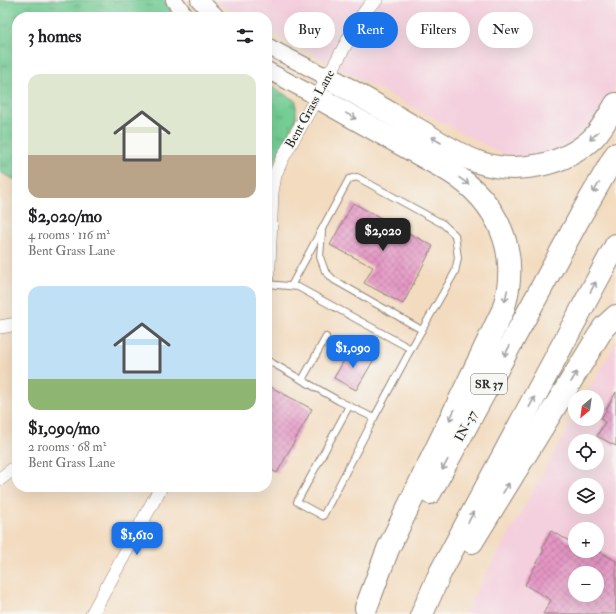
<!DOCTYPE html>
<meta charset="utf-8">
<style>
:root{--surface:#fff;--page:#f6f6f6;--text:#202124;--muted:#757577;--accent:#1a73e8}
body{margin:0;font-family:"IM FELL Double Pica",serif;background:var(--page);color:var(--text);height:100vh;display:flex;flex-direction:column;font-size:15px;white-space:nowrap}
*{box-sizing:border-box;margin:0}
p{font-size:13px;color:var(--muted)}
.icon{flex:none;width:22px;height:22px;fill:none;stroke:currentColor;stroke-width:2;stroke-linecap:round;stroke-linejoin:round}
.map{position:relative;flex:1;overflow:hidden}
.drawer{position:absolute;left:12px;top:12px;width:260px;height:480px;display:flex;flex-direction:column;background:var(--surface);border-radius:16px;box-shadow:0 4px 16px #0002}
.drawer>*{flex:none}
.hud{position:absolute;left:284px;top:12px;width:272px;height:36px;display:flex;gap:8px}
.needle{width:26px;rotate:209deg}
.fabs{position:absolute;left:568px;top:390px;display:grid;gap:8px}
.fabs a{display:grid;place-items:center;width:36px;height:36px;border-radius:50%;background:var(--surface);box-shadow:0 4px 16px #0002;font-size:20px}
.price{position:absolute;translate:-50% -34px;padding:0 9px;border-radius:8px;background:var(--accent);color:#fff;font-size:13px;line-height:26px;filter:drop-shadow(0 1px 2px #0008)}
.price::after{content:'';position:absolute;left:50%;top:24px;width:12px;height:9px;margin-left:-6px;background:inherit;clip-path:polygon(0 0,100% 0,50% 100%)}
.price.selected{background:#222;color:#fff}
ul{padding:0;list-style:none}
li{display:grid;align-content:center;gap:8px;height:212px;padding:0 16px}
li span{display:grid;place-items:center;height:124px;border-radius:12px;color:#555}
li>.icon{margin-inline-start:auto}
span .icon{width:72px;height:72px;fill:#fffc;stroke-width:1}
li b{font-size:17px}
h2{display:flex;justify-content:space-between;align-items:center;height:48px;padding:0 16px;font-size:17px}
.pill{padding:0 14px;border-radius:18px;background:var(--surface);box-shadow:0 4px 16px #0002;font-size:14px;line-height:36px}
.pill.selected{background:var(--accent);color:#fff}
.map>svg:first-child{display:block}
.built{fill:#f4cfdd;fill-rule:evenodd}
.grass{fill:url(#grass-tufts);stroke:#507c60}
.building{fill:url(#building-cross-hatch);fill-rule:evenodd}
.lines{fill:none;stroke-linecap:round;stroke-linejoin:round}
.service-casing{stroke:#8f8375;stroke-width:8}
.minor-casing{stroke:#8f8375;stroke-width:14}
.tertiary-casing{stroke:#8f8375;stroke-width:18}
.motorway-casing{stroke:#8f8375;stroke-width:24}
.service{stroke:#fff;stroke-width:6}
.minor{stroke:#fff;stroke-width:13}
.tertiary{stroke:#fff;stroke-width:16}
.motorway{stroke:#fff;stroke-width:22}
.oneway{stroke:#a0a0a0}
.labels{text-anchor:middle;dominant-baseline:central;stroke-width:3;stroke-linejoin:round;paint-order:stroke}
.shield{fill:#f6f6f2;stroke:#686867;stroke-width:1}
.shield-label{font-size:12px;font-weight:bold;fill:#2b2b2b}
.street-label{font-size:13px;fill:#2b2b2b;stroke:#f6f6f2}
</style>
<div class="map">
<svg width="616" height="614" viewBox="0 0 616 614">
<defs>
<pattern id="grass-tufts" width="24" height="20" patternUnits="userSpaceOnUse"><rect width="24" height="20" fill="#74ce95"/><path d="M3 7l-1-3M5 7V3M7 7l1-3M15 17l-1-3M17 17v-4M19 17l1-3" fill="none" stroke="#5fa77a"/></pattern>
<pattern id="building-cross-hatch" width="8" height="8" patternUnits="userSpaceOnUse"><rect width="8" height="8" fill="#e597c5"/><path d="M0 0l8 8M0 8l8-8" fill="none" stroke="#ba7ba0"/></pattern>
</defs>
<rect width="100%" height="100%" fill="#f6f6f2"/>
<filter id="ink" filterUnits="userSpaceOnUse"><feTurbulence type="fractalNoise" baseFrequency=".025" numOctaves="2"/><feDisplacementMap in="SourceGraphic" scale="8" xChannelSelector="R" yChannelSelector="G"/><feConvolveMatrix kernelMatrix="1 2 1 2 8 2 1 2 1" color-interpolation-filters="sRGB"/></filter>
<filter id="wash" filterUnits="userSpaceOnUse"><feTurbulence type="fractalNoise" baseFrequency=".012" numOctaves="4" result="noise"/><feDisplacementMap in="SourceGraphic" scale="16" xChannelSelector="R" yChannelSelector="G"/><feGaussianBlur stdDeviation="0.9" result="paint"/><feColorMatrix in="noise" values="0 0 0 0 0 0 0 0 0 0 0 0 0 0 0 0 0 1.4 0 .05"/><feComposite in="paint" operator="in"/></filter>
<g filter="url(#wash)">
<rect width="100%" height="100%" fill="#f3dbbf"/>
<g class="built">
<polygon points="212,0 616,0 616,86 586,135 574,147 513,160 267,30 267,17 243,17"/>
<path d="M616,342V614H464L575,416V419H597V397H585ZM575,441H597V463H575ZM575,485H597V507H575ZM575,529H597V551H575ZM575,573H597V595H575Z"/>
</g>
<g class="grass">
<polygon points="0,0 164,0 175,17 17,17 17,181 0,172"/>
<polygon points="267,84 296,101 296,119 267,176"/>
</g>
<g id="blocks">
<g class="building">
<polygon points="353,203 433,246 403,304 364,283 373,267 330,245"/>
<polygon points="351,348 373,361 356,390 334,378"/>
<polygon points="267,385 312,409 277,473 267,468"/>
<polygon points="616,392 616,446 597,436 605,422 601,419"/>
<path d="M551,531L575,544V551H598L616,561V614H543L551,600L525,585L544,550L542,549ZM575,573H597V595H575Z"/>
</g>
</g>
</g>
<g filter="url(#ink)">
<use href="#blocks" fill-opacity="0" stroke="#8f8375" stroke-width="1"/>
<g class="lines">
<defs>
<g id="service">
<polyline points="322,232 320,257 325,271 334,280 422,330"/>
<polyline points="267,284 298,287 411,349 455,272 458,258 455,235 443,224 357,177 349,179 291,286"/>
<polyline points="267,360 339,401 374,418 411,349"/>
<polyline points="302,380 326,337"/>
<polyline points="349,406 297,502 323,516 374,418"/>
</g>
<g id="minor">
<polyline points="267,277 269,265 272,192 275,175 282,159 317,97 359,20 369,6 376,0"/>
<polyline points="0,327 17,324"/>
<polyline points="0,479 17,466"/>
<polyline points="92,614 161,487"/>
</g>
<g id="tertiary">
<polyline points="174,0 186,17"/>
<polyline points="199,0 217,17"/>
<polyline points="267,46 327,77"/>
<polyline points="267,70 317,97"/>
</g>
<g id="motorway">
<path d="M327,77C357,94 387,111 417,129C436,140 456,154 478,162C516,175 565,166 594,137C603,127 609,115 616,104"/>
<path d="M317,97L449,171C499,202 521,253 503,310L388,549L366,608"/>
<polyline points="430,493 582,213 616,154"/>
<polyline points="472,542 599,335 604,327 616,316"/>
<polyline points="422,614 440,573 616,245"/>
</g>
</defs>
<use href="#service" class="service-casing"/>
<use href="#minor" class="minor-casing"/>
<use href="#tertiary" class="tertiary-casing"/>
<use href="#motorway" class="motorway-casing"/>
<use href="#service" class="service"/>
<use href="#minor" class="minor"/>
<use href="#tertiary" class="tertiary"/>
<use href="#motorway" class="motorway"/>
</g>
<defs><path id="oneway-shaft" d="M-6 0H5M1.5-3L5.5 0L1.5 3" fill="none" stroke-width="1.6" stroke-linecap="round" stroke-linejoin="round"/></defs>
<g class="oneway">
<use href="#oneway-shaft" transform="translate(351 116) rotate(29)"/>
<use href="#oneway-shaft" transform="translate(594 136) rotate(135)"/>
<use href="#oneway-shaft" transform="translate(436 140) rotate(-150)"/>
<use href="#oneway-shaft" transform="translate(464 181) rotate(35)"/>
<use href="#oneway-shaft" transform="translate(596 188) rotate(120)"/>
<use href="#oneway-shaft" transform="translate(593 287) rotate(-62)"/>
<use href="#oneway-shaft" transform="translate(506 296) rotate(102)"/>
<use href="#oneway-shaft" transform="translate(507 351) rotate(118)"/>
<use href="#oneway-shaft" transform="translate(574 377) rotate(-59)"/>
<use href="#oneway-shaft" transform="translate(532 402) rotate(-62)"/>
<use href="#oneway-shaft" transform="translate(452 415) rotate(116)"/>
<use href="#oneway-shaft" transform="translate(445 465) rotate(118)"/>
<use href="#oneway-shaft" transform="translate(506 488) rotate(-59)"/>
<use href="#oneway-shaft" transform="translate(471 517) rotate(-62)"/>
</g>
</g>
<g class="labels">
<rect class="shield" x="471" y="374" width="36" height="20" rx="3"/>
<g class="shield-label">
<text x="489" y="384">SR 37</text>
</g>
<g class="street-label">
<text transform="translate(310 109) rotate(-61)">Bent Grass Lane</text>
<text transform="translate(466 426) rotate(-62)">IN-37</text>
</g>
</g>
</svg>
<div class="fabs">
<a><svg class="needle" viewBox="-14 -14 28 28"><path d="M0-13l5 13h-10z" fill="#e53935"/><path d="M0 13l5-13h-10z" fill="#757577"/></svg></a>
<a><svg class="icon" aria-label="locate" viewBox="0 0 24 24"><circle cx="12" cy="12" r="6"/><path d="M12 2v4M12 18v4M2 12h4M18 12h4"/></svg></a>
<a><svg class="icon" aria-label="layers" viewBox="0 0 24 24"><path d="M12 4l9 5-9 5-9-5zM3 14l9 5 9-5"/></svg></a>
<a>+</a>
<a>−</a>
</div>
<b class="price selected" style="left:383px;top:252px">$2,020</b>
<b class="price" style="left:353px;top:369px">$1,090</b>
<b class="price" style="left:137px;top:556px">$1,610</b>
<div class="hud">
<a class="pill">Buy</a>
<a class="pill selected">Rent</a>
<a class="pill">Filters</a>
<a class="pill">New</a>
</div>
<section class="drawer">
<h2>3 homes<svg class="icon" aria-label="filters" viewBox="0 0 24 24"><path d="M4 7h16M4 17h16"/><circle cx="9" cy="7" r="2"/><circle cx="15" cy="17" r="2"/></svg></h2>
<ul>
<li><span style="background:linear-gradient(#dfe7d0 65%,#b9a48a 0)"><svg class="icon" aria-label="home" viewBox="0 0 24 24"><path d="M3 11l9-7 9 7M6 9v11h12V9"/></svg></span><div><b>$2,020/mo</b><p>4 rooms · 116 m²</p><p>Bent Grass Lane</p></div></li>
<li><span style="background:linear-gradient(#bfe0f5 75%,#8fb573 0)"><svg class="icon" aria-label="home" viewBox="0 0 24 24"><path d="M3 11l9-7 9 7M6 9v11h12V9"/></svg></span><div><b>$1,090/mo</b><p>2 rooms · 68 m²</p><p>Bent Grass Lane</p></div></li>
</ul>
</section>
</div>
